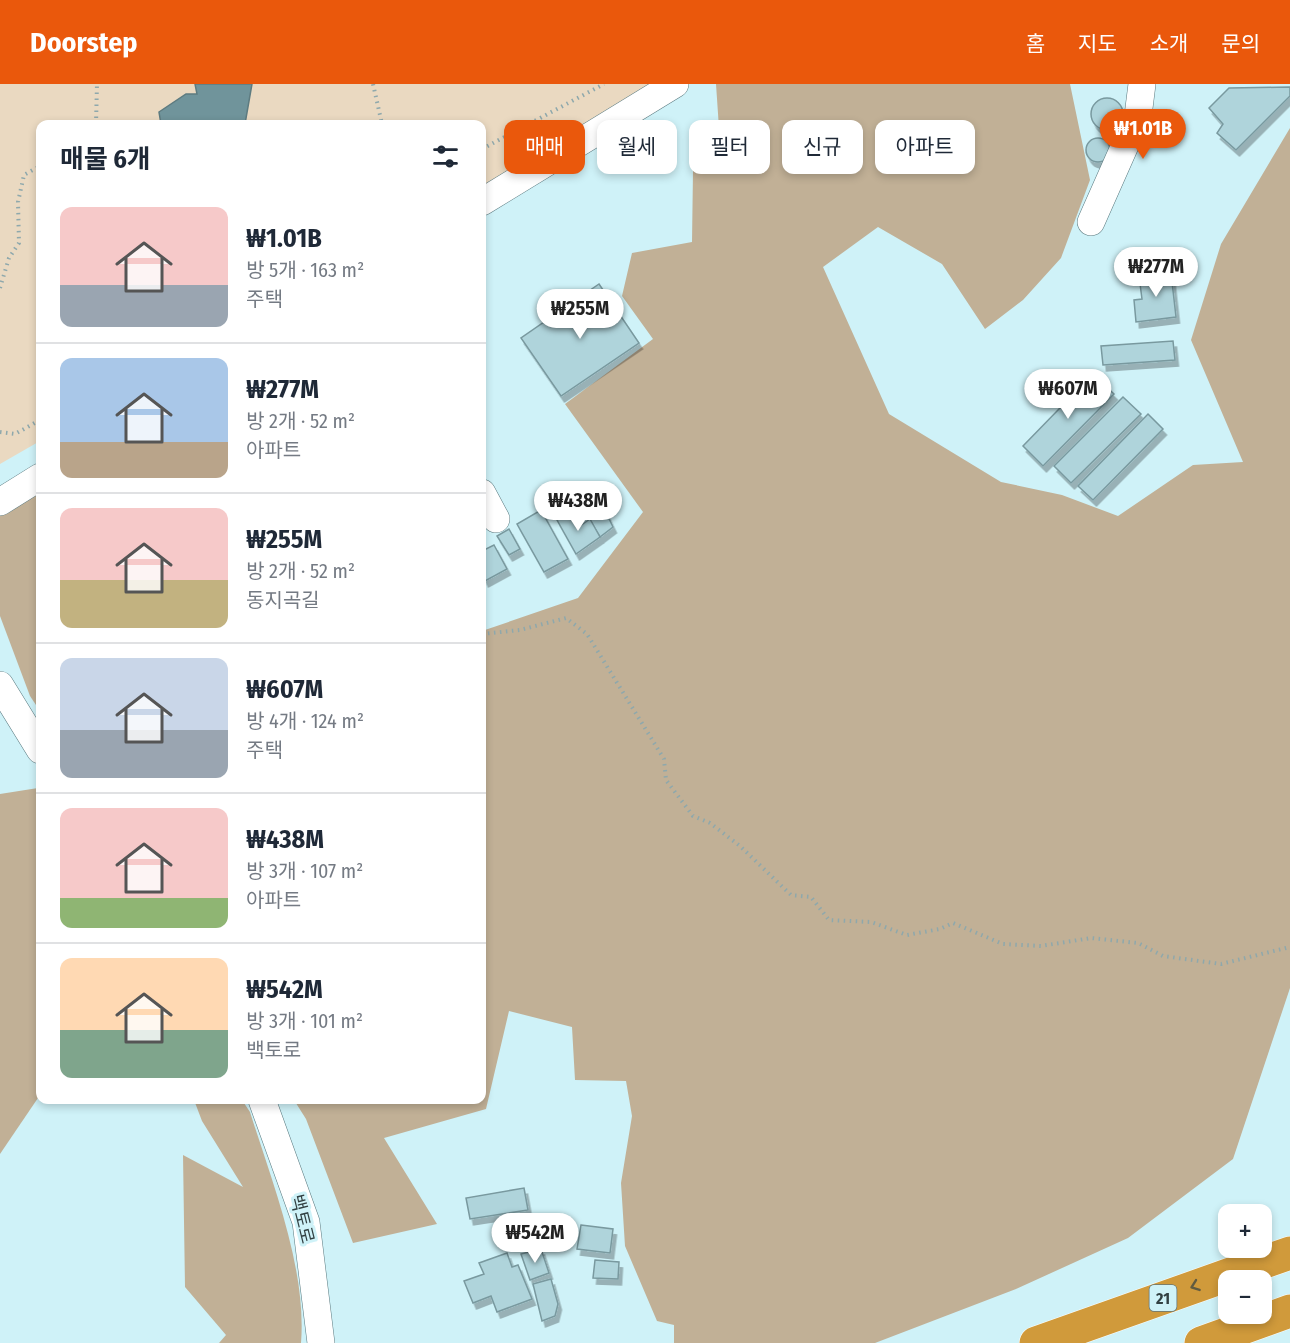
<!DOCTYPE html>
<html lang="ko">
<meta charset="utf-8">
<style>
:root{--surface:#fff;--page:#f6f6f7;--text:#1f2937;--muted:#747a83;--line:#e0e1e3;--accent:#ea580c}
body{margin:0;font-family:"Fira Sans Condensed","Noto Sans KR",sans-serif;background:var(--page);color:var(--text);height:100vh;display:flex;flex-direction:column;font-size:22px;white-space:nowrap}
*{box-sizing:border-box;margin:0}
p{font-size:20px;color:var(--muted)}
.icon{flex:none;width:33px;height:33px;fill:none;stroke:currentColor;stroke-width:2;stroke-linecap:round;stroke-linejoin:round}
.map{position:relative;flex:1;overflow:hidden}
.details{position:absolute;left:36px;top:36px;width:450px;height:984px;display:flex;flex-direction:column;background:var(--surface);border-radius:12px;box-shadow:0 3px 9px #0003}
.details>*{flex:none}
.banner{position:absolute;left:504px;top:36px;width:570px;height:54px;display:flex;gap:12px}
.controls{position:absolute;left:1218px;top:1120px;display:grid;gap:12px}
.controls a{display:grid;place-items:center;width:54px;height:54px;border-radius:12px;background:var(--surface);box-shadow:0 3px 9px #0003;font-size:30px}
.price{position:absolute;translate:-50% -51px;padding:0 14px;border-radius:21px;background:#fff;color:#222;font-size:20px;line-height:39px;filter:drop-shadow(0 2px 3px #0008)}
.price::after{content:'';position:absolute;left:50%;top:36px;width:18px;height:14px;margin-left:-9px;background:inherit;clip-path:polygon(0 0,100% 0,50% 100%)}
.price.selected{background:var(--accent);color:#fff}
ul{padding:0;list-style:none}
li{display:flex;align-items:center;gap:18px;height:150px;padding:0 24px}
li+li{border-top:2px solid var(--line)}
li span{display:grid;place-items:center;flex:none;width:168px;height:120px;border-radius:12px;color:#555}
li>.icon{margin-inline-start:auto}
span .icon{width:72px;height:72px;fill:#fffc;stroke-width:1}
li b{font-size:26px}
h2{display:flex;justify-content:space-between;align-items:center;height:72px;padding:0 24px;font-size:26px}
.chip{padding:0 21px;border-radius:12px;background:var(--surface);box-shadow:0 3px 9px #0003;font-size:21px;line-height:54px}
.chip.selected{background:var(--accent);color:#fff}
header{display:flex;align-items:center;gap:36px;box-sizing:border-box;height:84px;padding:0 30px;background:var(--accent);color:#fff}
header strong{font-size:28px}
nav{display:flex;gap:33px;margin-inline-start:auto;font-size:21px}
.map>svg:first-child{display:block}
.green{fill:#ead9c1}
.forest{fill:#c1b096}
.water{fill:#70949b;stroke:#5d7b80;stroke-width:1.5}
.building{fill:#afd4db;stroke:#79999f;stroke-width:1.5;filter:url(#shadow)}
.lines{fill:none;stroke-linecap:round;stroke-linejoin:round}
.minor-casing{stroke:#58787e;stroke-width:28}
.highway-casing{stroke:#fff;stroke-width:34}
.path{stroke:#8ea8ac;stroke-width:4;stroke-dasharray:1.5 4.5;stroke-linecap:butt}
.minor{stroke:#fff;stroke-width:27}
.highway{stroke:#d09a3b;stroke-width:33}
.oneway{stroke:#615b40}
.labels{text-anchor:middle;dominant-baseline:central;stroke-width:6;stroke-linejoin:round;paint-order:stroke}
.shield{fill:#cff2f8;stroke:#617579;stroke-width:1.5}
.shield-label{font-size:16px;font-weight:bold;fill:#324042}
.street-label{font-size:18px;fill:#324042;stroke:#cff2f8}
</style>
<header>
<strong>Doorstep</strong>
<nav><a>홈</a><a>지도</a><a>소개</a><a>문의</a></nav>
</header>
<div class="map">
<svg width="1290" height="1259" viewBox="0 0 1290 1259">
<defs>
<filter id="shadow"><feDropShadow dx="3.5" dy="6" stdDeviation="0" flood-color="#0004"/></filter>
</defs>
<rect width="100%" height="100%" fill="#cff2f8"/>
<polygon class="green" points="0,0 660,0 482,104 482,40 40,40 40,357 0,380"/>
<g class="forest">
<polygon points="716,0 1070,0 1090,96 1061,174 1023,216 985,245 942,180 878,143 823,183 889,330 1001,398 1062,411 1118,432 1193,381 1243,378 1191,256 1221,160 1290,44 1290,904 1233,1075 1128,1154 1016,1205 875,1259 674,1259 674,1241 657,1237 625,1162 621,1099 632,1032 626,997 575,996 572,943 509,927 486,1025 384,1054 437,1140 353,1159 306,1035 294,1016 482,1016 482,547 578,514 643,428 565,320 653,255 622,212 632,169 692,158 693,87 689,68 720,59"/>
<polygon points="40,408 40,627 30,612 0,532 0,432"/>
<polygon points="38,704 40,709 40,1011 0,1070 0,710"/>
<path d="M194,1016H242L250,1028C272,1098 307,1185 301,1259H219L226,1251L185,1203L183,1071L243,1103L202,1037Z"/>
</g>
<polygon class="water" points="195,0 252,0 245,40 161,40 159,28 186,10 197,10"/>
<g class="building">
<polygon points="1290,3 1290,12 1236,66 1217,49 1223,40 1209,24 1229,4"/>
<circle cx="1107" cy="30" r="16"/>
<circle cx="1098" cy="66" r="12"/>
<polygon points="1171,189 1176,233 1136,238 1134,216 1142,215 1139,192"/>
<polygon points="599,200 639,259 561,312 521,254"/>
<polygon points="1173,257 1175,276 1103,281 1101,262"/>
<polygon points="1093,290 1114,310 1043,382 1023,362"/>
<polygon points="1123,313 1141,330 1071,399 1054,382"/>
<polygon points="1148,330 1163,345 1093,416 1078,402"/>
<polygon points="598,412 613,443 600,453 581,421"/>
<polygon points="541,426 568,475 544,488 517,440"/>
<polygon points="571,428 580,442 590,435 600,453 576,470 557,436"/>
<polygon points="509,445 520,465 509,471 497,452"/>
<polygon points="494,461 507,485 485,497 482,490 482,467"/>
<polygon points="524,1104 528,1126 470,1135 466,1114"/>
<polygon points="581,1141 613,1145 610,1169 577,1165"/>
<polygon points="541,1165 549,1189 530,1196 521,1170"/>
<polygon points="507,1169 512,1183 518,1181 532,1215 497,1228 491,1212 473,1219 464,1197 484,1190 479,1179"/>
<polygon points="595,1176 619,1178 618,1195 593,1194"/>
<polygon points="551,1195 558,1220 555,1232 542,1237 533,1200"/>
</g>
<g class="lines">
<defs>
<g id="minor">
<polyline points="482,118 675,0"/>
<polyline points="1091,138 1138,32 1142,0"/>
<polyline points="482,409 496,435"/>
<polyline points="0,418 40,393"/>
<polyline points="0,601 40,666"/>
<polyline points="262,1016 306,1138 321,1259"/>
</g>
<g id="highway">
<polyline points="1036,1259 1290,1169"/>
<polyline points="1201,1259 1290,1227"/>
</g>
</defs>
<use href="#minor" class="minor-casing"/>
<use href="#highway" class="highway-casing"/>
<g class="path">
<polyline points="373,0 382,40"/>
<polyline points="96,40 97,0"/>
<polyline points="482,65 604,0"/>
<polyline points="0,204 9,174 19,159 18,118 24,91 40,82"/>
<polyline points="0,348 15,350 40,336"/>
<polyline points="482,550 520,546 566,534 587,550 664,675 666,696 693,732 710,739 740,762 791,811 811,813 829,836 871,838 907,851 940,845 953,839 1003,860 1041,862 1091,854 1138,859 1163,872 1221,880 1290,863"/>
</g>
<use href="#minor" class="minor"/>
<use href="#highway" class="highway"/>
</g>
<defs><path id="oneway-chevron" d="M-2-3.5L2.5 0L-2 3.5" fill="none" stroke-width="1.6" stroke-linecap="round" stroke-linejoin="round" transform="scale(1.5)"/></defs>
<use class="oneway" href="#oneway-chevron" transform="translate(1195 1202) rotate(160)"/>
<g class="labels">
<rect class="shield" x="1149.5" y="1201" width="27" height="26" rx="4.5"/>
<g class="shield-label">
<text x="1163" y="1214">21</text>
</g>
<g class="street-label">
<text transform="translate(302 1135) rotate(76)">백토로</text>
</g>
</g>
</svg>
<div class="controls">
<a>+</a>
<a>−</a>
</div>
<b class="price selected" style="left:1143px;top:76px">₩1.01B</b>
<b class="price" style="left:1156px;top:214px">₩277M</b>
<b class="price" style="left:580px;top:256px">₩255M</b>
<b class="price" style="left:1068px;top:336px">₩607M</b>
<b class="price" style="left:578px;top:448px">₩438M</b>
<b class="price" style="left:535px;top:1180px">₩542M</b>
<div class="banner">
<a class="chip selected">매매</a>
<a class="chip">월세</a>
<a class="chip">필터</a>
<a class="chip">신규</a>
<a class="chip">아파트</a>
</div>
<section class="details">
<h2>매물 6개<svg class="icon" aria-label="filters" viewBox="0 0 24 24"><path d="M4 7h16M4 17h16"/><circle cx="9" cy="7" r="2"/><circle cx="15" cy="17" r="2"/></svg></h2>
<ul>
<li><span style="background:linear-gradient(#f6c9c9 65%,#9aa5b1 0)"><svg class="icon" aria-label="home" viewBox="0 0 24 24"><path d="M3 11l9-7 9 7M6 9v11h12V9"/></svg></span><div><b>₩1.01B</b><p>방 5개 · 163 m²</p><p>주택</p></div></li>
<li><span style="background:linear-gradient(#a9c7e8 70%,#b9a48a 0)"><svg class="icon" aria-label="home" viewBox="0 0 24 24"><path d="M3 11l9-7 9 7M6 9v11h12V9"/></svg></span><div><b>₩277M</b><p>방 2개 · 52 m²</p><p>아파트</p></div></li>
<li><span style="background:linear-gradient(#f6c9c9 60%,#c2b280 0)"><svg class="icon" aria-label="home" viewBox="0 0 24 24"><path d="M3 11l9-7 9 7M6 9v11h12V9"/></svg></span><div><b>₩255M</b><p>방 2개 · 52 m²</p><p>동지곡길</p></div></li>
<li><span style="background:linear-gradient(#c9d6e8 60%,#9aa5b1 0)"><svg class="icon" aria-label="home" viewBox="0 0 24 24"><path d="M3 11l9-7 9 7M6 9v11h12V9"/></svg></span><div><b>₩607M</b><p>방 4개 · 124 m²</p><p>주택</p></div></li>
<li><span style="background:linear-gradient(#f6c9c9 75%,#8fb573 0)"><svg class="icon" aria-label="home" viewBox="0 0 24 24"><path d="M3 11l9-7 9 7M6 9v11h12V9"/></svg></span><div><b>₩438M</b><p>방 3개 · 107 m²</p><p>아파트</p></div></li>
<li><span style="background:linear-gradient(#ffd9b3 60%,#7fa58c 0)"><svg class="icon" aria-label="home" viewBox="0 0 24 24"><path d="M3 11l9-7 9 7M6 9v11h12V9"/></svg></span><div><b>₩542M</b><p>방 3개 · 101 m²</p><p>백토로</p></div></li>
</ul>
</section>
</div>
